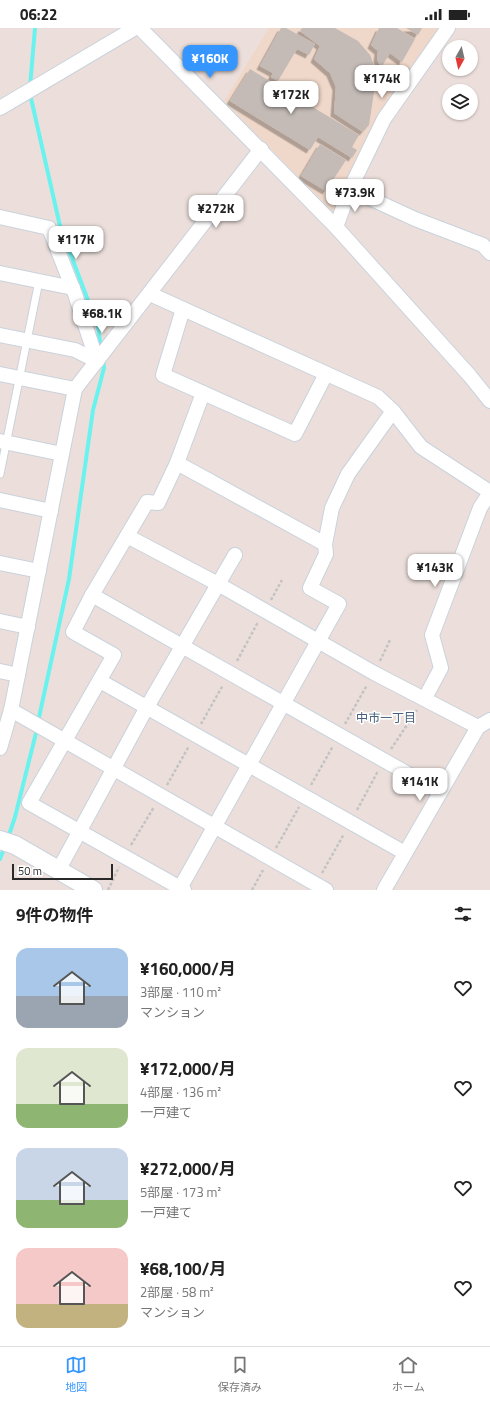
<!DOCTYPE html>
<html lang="ja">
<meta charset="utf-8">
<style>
:root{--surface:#fff;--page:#f2f2f2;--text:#222;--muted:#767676;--line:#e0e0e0;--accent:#3596ff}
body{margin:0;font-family:"Titillium Web","Noto Sans JP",sans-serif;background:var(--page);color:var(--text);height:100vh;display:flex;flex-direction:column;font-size:15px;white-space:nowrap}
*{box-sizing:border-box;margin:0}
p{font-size:13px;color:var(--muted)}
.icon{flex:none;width:22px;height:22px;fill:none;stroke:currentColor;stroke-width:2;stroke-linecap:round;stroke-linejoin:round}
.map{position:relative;height:862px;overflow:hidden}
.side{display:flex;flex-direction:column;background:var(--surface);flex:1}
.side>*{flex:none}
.needle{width:26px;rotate:188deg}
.controls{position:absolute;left:442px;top:12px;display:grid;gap:8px}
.controls a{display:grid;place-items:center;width:36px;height:36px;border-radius:50%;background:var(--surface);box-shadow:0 1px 3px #0004;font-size:20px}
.scale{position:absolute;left:12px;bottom:10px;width:101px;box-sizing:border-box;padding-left:4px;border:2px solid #292929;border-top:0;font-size:11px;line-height:14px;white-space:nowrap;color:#292929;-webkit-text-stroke:3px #fff;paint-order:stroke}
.price{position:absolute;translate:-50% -34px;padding:0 9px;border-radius:8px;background:#fff;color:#222;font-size:13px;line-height:26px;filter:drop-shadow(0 1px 2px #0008)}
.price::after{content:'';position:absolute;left:50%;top:24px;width:12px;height:9px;margin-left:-6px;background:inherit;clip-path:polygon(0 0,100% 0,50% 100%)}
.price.on{background:var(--accent);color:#fff}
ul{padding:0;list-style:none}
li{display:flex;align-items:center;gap:12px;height:100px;padding:0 16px}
li span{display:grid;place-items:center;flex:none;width:112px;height:80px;border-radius:12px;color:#555}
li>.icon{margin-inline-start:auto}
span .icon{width:48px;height:48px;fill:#fffc;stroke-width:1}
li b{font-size:17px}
h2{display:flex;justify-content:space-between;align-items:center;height:48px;padding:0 16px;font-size:17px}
.status{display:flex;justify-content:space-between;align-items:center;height:28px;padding:0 20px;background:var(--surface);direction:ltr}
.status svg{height:11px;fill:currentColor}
.tabs{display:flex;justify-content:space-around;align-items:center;height:56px;border-top:1px solid var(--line);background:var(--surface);font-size:11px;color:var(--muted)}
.tabs a{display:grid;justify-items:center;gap:2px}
.tabs .on{color:var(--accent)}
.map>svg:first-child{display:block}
.education{fill:#efd7c9}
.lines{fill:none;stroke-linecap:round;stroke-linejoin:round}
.stream{stroke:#6af2ee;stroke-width:4}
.building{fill:#c4bbb6;filter:url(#shadow)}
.service-casing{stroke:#c9d2dc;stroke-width:9}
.minor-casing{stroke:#c9d2dc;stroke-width:16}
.tertiary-casing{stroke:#c9d2dc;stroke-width:20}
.path{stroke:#c3c3c3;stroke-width:2.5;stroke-dasharray:3 2;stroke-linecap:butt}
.service{stroke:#fff;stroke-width:7}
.minor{stroke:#fff;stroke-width:14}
.tertiary{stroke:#fff;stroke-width:18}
.labels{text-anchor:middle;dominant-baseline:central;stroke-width:3;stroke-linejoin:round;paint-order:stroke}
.neighbourhood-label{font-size:12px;fill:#48607b;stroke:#fff}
</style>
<div class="status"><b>06:22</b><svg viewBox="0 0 49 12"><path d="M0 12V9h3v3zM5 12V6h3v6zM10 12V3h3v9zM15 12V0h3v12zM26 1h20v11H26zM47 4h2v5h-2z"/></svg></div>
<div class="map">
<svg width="490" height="862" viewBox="0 0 490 862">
<defs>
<filter id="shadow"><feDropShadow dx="-3.5" dy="3.5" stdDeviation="0" flood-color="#0004"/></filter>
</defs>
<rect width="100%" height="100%" fill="#ecdfdb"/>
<polygon class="education" points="269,0 441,0 334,185 224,73"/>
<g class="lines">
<g class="stream">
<polyline points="30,59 35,0"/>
<polyline points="30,66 60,198 98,299 101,321"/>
<polyline points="38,694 69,551 93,382 104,340 103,331"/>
<polyline points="8,810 15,789 37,701"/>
<polyline points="0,831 5,818"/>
</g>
</g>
<g class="building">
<polygon points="281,0 286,0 315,16 309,27 297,21 278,53 271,49 273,45 260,38"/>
<polygon points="302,0 335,0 358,13 370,27 377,45 369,97 363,104 334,85 336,59 330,45 314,31 320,18 300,3"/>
<polygon points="379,0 397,0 415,11 402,34 390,25 381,40 377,31 378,23 371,17"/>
<polygon points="406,0 422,0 418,7"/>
<polygon points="250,41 359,107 352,119 357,122 352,130 318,109 310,122 230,73"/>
<polygon points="320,116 346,132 326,163 301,148"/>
</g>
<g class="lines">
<defs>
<polyline id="service" points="0,446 39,253"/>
<g id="minor">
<polyline points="140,0 336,199 470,348 490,373"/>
<polyline points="0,80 135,0"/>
<polyline points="350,161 415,191 483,217 490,225"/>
<polyline points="0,189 49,200 75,266 97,333"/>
<polyline points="336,199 350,161 384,91 448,0"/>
<polyline points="0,245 73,260"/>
<polyline points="150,266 378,369 393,383 421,419 490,464"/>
<polyline points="183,281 163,347 295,406 326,346"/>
<polyline points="0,307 75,322 97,333"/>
<polyline points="0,346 75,361"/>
<polyline points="203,365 177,435 325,516"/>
<polyline points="0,413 62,426"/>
<polyline points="177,435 158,475 147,474 92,567 73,604 114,627 29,775 184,862"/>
<polyline points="0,472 51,483"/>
<polyline points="127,508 218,556 374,645 478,699"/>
<polyline points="0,535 39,543"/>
<polyline points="92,567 440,764"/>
<polyline points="0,593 28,599"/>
<polyline points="0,643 18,647"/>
<polyline points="100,653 405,825"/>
<polyline points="425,670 441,640 432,607 480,480 490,465"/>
<polyline points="11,682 326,862"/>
<polyline points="0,720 11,682 75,361 261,121"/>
<polyline points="58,843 147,679 235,527"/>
<polyline points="179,862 339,576 310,560 326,526 325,516 332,480 348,446 393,383"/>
<polyline points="384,862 478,699 490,692"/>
</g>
<polyline id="tertiary" points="0,812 15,817 93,862"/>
</defs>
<use href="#service" class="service-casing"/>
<use href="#minor" class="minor-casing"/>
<use href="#tertiary" class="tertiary-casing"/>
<g class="path">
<polyline points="271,572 282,552"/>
<polyline points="237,633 258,594"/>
<polyline points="380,633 390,612"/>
<polyline points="201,696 223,657"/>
<polyline points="345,696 367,657"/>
<polyline points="391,721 417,682"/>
<polyline points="167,757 189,718"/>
<polyline points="311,757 333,718"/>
<polyline points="357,782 378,743"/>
<polyline points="131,817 154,779"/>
<polyline points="276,820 299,779"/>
<polyline points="322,845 344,806"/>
<polyline points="108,862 119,839"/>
<polyline points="252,862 263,842"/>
</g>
<use href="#service" class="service"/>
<use href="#minor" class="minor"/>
<use href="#tertiary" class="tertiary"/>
</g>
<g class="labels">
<g class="neighbourhood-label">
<text x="386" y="689">中市一丁目</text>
</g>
</g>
</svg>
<div class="controls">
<a><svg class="needle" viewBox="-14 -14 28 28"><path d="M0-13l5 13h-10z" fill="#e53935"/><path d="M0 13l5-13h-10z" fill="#767676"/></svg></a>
<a><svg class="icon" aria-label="layers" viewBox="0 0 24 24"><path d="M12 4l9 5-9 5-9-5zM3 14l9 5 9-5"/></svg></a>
</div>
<div class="scale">50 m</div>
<b class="price on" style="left:210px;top:51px">¥160K</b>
<b class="price" style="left:382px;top:71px">¥174K</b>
<b class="price" style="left:291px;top:87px">¥172K</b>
<b class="price" style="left:355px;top:185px">¥73.9K</b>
<b class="price" style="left:216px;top:201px">¥272K</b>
<b class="price" style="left:76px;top:232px">¥117K</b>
<b class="price" style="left:102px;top:306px">¥68.1K</b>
<b class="price" style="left:435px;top:560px">¥143K</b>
<b class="price" style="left:420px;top:774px">¥141K</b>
</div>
<section class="side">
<h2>9件の物件<svg class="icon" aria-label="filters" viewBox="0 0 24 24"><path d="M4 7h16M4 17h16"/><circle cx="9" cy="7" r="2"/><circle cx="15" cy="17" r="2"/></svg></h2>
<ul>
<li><span style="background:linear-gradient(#a9c7e8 60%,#9aa5b1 0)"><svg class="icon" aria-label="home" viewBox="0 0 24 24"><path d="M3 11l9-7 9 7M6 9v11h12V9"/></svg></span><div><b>¥160,000/月</b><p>3部屋 · 110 m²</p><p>マンション</p></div><svg class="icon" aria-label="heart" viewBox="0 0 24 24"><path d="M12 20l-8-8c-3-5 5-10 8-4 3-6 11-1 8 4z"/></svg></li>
<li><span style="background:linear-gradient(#dfe7d0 70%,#8fb573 0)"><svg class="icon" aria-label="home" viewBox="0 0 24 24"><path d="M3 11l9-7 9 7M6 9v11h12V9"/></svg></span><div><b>¥172,000/月</b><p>4部屋 · 136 m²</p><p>一戸建て</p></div><svg class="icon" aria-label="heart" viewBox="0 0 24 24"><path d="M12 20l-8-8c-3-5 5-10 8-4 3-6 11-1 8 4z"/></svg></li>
<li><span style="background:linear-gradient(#c9d6e8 65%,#8fb573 0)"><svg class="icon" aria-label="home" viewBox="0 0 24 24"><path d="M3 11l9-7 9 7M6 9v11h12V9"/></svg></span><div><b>¥272,000/月</b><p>5部屋 · 173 m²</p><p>一戸建て</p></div><svg class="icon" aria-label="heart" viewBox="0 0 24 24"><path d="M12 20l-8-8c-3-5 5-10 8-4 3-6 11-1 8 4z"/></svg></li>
<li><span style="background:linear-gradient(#f6c9c9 70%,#c2b280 0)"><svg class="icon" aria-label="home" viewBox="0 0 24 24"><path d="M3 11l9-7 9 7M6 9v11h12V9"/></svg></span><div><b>¥68,100/月</b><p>2部屋 · 58 m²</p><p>マンション</p></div><svg class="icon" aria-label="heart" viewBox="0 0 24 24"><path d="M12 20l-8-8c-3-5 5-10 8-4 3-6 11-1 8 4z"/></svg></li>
</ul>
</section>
<nav class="tabs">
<a class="on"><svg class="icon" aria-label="map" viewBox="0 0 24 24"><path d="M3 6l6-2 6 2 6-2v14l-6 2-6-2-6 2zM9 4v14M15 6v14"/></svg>地図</a>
<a><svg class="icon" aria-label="saved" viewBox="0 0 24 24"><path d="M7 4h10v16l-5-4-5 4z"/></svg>保存済み</a>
<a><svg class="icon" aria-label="home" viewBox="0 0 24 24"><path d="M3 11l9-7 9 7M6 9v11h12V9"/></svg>ホーム</a>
</nav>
